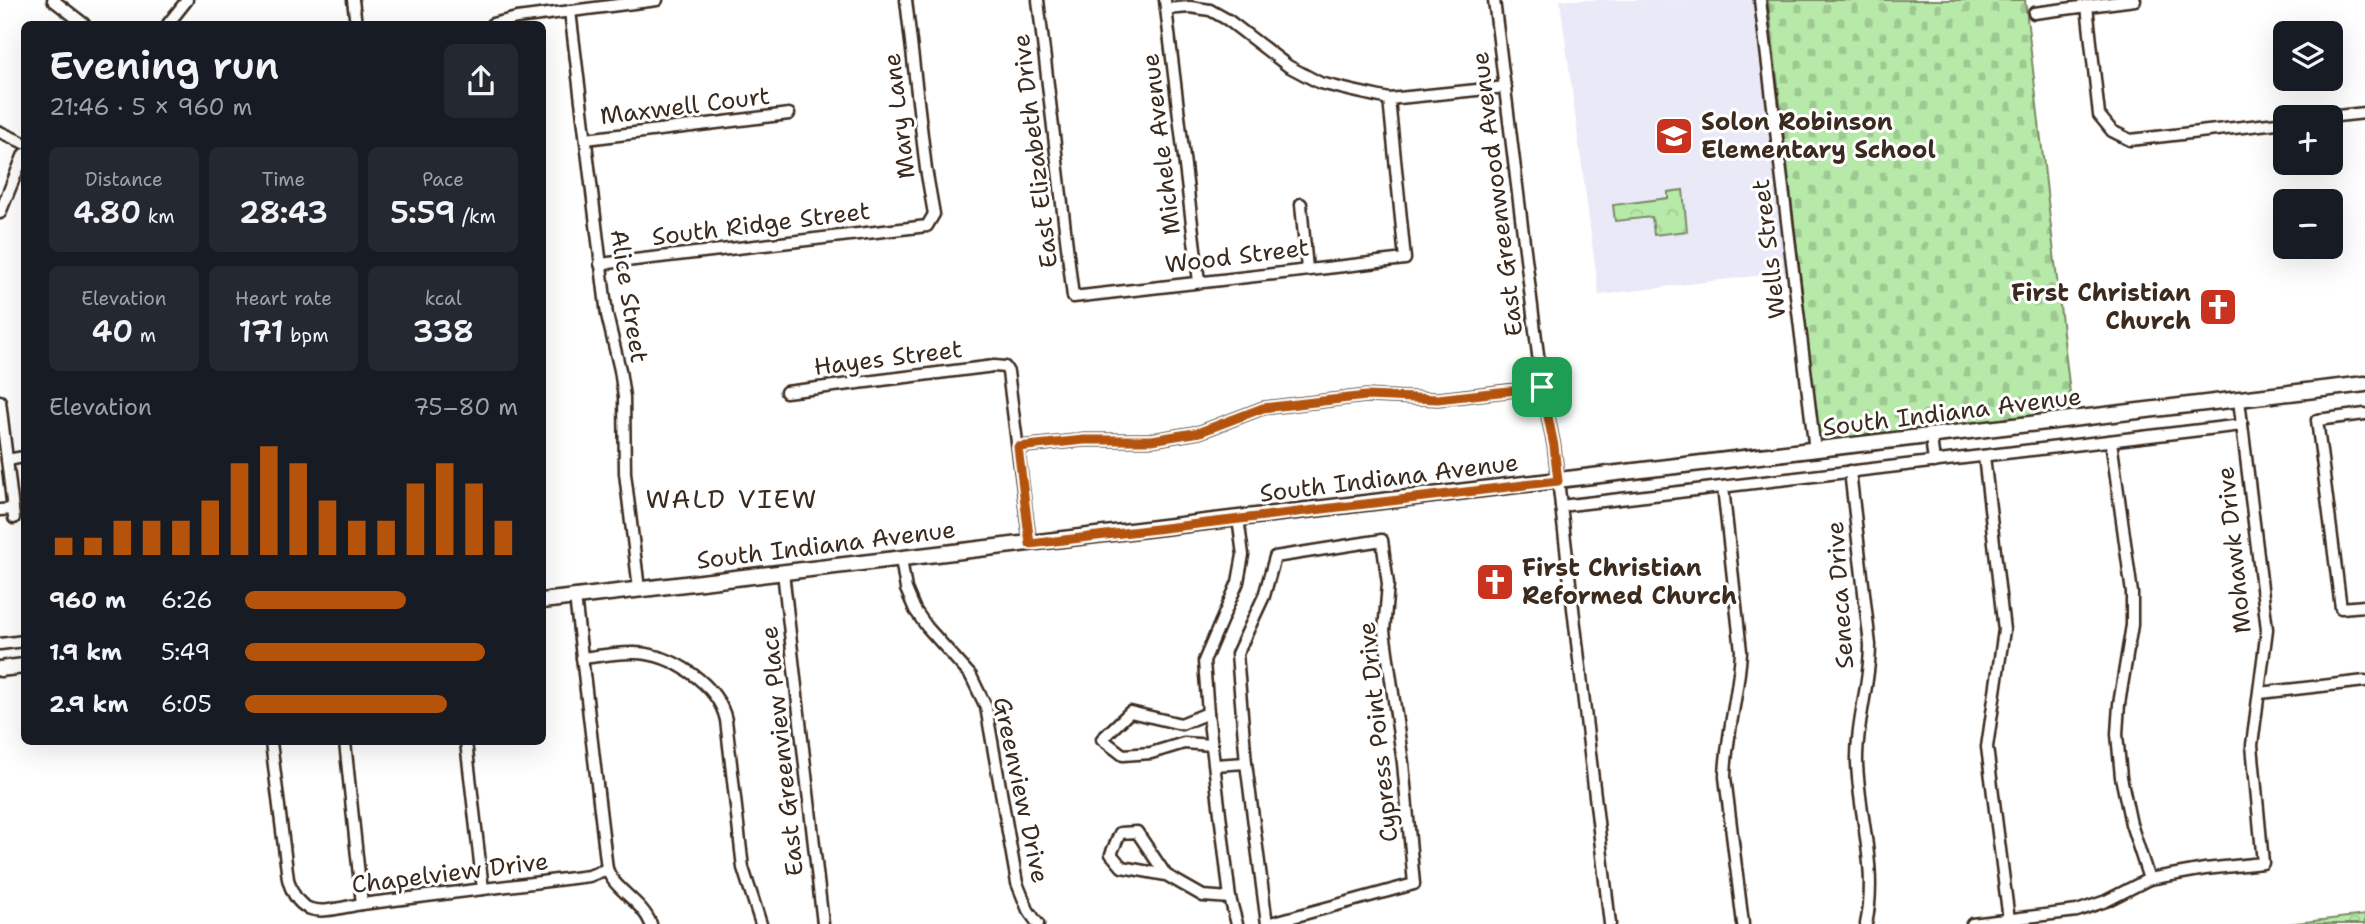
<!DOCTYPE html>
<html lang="en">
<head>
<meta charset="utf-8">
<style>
	:root { --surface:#171b24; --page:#242831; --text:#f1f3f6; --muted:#9ea1a6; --accent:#b45309 }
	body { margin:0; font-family:"Shantell Sans",sans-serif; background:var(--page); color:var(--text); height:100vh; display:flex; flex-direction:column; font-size:26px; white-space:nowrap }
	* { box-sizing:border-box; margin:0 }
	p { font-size:23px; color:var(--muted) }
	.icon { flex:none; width:38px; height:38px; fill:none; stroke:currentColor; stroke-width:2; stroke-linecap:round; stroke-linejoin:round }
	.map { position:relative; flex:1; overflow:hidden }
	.details { position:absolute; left:21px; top:21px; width:525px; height:724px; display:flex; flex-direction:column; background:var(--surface); border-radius:10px; box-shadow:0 7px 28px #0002 }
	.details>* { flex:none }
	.controls { position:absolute; left:2273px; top:21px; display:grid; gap:14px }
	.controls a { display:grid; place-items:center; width:70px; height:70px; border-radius:10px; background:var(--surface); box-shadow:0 7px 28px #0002; font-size:35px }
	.pin { position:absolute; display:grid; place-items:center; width:60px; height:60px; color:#fff; margin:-30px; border-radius:14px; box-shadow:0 4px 10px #0006 }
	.round { display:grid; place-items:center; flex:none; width:74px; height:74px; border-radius:10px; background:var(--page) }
	.overview { display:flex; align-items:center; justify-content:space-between; height:119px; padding:0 28px }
	h1 { font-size:38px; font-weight:600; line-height:52px }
	.metrics { display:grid; grid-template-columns:repeat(3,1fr); gap:10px; height:119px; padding:7px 28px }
	.metrics div { display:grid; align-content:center; border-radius:10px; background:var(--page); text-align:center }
	.metrics b { font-size:30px; font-weight:600 }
	.metrics small { font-size:19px; font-weight:400 }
	.metrics p { font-size:19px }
	.chart { height:196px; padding:14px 28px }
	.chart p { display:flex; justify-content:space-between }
	.chart svg { width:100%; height:126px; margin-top:7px; stroke:var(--accent); stroke-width:6 }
	ul { padding:0 28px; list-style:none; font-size:23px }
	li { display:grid; grid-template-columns:112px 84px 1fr; align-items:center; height:52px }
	li i { height:18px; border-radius:9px; background:var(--accent) }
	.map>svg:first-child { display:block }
	.built { fill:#e9e9f8 }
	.cemetery { fill:url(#cemetery-stones); stroke:#798a64; stroke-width:2 }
	.park { fill:url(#park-crowns); stroke:#798a64; stroke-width:2 }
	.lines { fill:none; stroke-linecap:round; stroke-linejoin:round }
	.street-casing { stroke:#3b2a1e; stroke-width:15 }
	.secondary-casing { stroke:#3b2a1e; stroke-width:19 }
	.street { stroke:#fff; stroke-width:10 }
	.secondary { stroke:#fff; stroke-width:14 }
	.route-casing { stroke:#fff; stroke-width:14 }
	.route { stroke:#b45309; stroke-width:9 }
	.labels { text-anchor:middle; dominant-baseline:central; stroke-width:6; stroke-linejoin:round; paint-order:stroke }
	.street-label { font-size:24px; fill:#3b2a1e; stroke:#fff }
	.poi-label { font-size:24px; font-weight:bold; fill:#3b2a1e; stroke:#fff; text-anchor:start }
	.neighbourhood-label { font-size:26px; letter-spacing:2px; fill:#3b2a1e; stroke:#fff }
</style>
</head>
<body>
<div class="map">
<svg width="2365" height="924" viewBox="0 0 2365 924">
	<defs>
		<pattern id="cemetery-stones" width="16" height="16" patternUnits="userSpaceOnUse" patternTransform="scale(1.75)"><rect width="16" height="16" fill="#b7e9a9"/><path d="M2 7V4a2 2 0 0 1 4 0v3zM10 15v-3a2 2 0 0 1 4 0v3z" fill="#9ec891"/></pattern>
		<pattern id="park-crowns" width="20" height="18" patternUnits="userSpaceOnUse" patternTransform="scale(1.75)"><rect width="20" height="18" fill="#b7e9a9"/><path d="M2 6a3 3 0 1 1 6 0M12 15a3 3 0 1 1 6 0" fill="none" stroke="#9ec891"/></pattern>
	</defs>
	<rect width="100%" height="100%" fill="#fff"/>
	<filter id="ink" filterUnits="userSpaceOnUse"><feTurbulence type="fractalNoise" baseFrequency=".0143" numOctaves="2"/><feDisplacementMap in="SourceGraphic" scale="14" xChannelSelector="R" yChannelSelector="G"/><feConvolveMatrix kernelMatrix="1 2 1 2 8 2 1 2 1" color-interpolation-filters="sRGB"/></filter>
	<g filter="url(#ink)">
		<path class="built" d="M1560,0H1755L1786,272L1599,295Z"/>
		<path class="cemetery" d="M1768,0H2025L2072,411L1826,442L1819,437Z"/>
		<g class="park">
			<path d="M1683,190L1687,231L1654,235L1652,217L1615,221L1613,205L1668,198V192Z"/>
			<path d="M2365,915V924H2287Z"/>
		</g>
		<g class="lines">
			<defs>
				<g id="street">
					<path d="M53,0L84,24"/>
					<path d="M353,0L356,24"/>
					<path d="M1038,0L1073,297L1405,259L1389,99"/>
					<path d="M1165,0L1199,282"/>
					<path d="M1494,0L1542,387L1554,446L1610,924"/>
					<path d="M1760,0L1815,451"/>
					<path d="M2087,6L2099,115L2112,131L2130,140L2286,122"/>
					<path d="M1166,9L1190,7L1210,10L1228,20L1288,66L1320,83L1353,91L1389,99L1506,87"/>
					<path d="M570,11L607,315L620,370L624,397L625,473L639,589"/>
					<path d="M2034,13L2135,0"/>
					<path d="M168,24L187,0"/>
					<path d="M492,24L517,18L657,0"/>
					<path d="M2328,117L2365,113"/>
					<path d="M0,132L24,143"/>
					<path d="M586,139L789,114"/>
					<path d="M1301,204L1307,269"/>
					<path d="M0,213L24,154"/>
					<path d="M600,264L927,226L934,214L926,169L906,0"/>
					<path d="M786,392L994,366L1005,367L1008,372L1030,544"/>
					<path d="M0,401L14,518"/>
					<path d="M2365,414L2317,420L2341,608L2365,606"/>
					<path d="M1931,437L1934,462"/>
					<path d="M2111,441L2132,593V625L2119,704L2117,734L2121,777L2131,824L2149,879"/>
					<path d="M1018,447L1084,440H1152L1200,432L1263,408L1366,396L1438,399L1542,387"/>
					<path d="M1984,456L2004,630L1987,747L2009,920"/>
					<path d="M7,460L24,457"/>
					<path d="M1850,471L1870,645C1870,685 1856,722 1857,763C1859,817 1878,869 1866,924"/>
					<path d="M1723,487L1741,651C1739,694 1726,735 1725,777L1743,924"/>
					<path d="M1561,506L2242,425"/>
					<path d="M0,510L13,509"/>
					<path d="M1382,540L1388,584L1384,631L1403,763L1414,884L1267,924L1246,763L1237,654L1264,596L1275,557Z"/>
					<path d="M901,559L906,589L915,610L927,627L971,676L986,707L1017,883L1028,910L1038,924"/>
					<path d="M783,572L823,924"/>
					<path d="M575,597L607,869C615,891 641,900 651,924"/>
					<path d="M0,644L24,641"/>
					<path d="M582,658C600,656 618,652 636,653C672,654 718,684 726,720L743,868L761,924"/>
					<path d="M2260,693L2365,681"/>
					<path d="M1208,713L1181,724L1130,712L1102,739L1123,755L1151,753L1184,743L1212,745"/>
					<path d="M271,742L288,879C300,924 329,909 362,904L589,876L607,869"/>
					<path d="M345,742L362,904"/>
					<path d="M466,742L483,889"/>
					<path d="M1215,765L1246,763"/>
					<path d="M1166,875L1122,867L1111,854L1120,833L1137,832L1166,875L1203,896L1230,898"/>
					<path d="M1237,924L1230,898L1208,713L1204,661L1238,582L1243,555L1238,518"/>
					<path d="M1972,924L2077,911L2106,901L2149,879L2205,869L2263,863L2252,745L2267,629L2239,400"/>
				</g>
				<g id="secondary">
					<path d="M542,601L2365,384"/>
					<path d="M0,669L24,666"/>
				</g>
			</defs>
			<use href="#street" class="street-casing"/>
			<use href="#secondary" class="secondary-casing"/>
			<use href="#street" class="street"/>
			<use href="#secondary" class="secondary"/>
		</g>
	</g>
	<g class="lines" filter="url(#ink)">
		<defs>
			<path id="route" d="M1542,387L1554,446L1558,481L1030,544L1018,447L1084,440H1152L1200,432L1263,408L1366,396L1438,399Z"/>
		</defs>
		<use href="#route" class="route-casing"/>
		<use href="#route" class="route"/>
	</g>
	<defs>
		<symbol id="school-square" viewBox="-11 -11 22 22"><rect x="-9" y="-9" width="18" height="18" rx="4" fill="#c8321e" stroke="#fff"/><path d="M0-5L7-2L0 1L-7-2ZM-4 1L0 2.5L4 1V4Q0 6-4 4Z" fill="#fff"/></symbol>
		<symbol id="church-square" viewBox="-11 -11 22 22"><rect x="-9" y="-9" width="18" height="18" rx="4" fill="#c8321e" stroke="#fff"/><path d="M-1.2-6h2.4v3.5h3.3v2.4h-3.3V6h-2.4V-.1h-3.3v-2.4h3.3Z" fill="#fff"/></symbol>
	</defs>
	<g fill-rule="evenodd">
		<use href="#school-square" x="1652" y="114" width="44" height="44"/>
		<use href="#church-square" x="2196" y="285" width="44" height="44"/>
		<use href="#church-square" x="1473" y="560" width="44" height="44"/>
	</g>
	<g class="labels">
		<g class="street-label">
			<text transform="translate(685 106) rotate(-7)">Maxwell Court</text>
			<text transform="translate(899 116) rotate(-97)">Mary Lane</text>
			<text transform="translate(1161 144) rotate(-97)">Michele Avenue</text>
			<text transform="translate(1035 151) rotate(-97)">East Elizabeth Drive</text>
			<text transform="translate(1497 194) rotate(-97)">East Greenwood Avenue</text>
			<text transform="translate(761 224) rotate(-7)">South Ridge Street</text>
			<text transform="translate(1769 249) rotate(-97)">Wells Street</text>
			<text transform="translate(1237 256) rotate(-7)">Wood Street</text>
			<text transform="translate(629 296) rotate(81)">Alice Street</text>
			<text transform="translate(888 358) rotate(-7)">Hayes Street</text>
			<text transform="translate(1952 412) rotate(-7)">South Indiana Avenue</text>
			<text transform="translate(1389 478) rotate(-7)">South Indiana Avenue</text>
			<text transform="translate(826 545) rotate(-7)">South Indiana Avenue</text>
			<text transform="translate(2234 550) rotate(-96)">Mohawk Drive</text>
			<text transform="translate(1840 595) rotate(-94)">Seneca Drive</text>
			<text transform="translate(1378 732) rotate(-96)">Cypress Point Drive</text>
			<text transform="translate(782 751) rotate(-96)">East Greenview Place</text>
			<text transform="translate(1021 790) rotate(78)">Greenview Drive</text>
			<text transform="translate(450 873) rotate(-7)">Chapelview Drive</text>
		</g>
		<g class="poi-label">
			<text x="1701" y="122">Solon Robinson<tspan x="1701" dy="28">Elementary School</tspan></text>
			<text x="2191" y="293" text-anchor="end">First Christian<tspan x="2191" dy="28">Church</tspan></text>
			<text x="1522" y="568">First Christian<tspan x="1522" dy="28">Reformed Church</tspan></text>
		</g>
		<g class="neighbourhood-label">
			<text x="732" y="498">WALD VIEW</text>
		</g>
	</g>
</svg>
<div class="controls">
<a><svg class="icon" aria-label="layers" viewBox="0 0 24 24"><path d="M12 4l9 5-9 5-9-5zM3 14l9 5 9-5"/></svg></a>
<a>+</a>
<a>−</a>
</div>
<div class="pin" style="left:1542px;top:387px;background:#1e9e55"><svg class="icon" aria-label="arrive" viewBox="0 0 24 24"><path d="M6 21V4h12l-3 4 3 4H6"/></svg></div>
<section class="details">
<div class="overview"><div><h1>Evening run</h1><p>21:46 · 5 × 960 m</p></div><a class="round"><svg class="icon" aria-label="share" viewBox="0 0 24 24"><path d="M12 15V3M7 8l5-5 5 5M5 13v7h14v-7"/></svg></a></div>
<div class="metrics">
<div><p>Distance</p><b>4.80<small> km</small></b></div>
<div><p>Time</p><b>28:43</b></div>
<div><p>Pace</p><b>5:59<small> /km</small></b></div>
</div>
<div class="metrics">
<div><p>Elevation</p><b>40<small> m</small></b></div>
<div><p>Heart rate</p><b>171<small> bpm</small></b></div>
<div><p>kcal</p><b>338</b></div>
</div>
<div class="chart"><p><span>Elevation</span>75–80 m</p>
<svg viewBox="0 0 160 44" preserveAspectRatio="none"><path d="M5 44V38M15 44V38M25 44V32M35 44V32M45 44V32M55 44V25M65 44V12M75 44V6M85 44V12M95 44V25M105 44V32M115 44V32M125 44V19M135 44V12M145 44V19M155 44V32"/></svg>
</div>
<ul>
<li><b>960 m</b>6:26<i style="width:59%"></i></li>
<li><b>1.9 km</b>5:49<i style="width:88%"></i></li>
<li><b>2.9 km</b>6:05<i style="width:74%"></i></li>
</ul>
</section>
</div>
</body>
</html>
